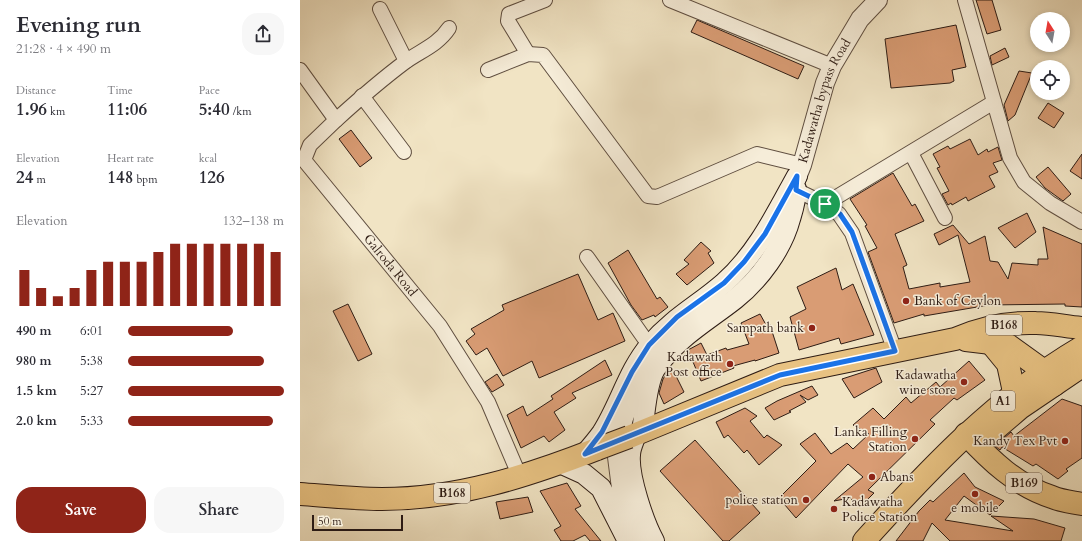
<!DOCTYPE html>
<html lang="en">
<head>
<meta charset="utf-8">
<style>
	:root { --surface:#fff; --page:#f7f7f7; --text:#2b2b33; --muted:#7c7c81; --accent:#8f2418 }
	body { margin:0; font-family:Cardo,serif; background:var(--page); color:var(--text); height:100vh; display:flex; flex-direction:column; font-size:15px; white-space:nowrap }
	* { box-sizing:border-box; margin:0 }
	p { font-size:13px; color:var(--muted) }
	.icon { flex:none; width:22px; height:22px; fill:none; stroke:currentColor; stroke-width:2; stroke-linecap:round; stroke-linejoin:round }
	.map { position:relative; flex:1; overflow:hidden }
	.side { display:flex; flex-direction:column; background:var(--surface); width:300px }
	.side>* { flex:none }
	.needle { width:26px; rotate:349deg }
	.buttons { position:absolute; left:730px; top:12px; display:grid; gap:8px }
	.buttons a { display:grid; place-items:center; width:40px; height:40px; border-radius:50%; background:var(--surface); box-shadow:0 2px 6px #0003; font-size:20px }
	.scale { position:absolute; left:12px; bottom:10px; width:91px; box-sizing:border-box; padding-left:4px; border:2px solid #2e1c14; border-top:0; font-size:11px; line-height:14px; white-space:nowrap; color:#2e1c14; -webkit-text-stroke:3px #f6edd9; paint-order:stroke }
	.pin { position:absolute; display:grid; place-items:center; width:34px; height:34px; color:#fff; margin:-17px; border:2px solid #fff; border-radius:50%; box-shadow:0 1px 4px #0007 }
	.round { display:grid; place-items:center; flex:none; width:42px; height:42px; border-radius:16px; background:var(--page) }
	.overview { display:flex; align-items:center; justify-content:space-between; height:68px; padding:0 16px }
	h1 { font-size:22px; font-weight:700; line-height:30px }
	.stats { display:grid; grid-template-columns:repeat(3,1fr); gap:6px; height:68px; padding:4px 16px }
	.stats div { display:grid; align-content:center }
	.stats b { font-size:17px; font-weight:700 }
	.stats small { font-size:11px; font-weight:400 }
	.stats p { font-size:11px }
	.chart { height:112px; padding:8px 16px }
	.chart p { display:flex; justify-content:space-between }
	.chart svg { width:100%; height:72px; margin-top:4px; stroke:var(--accent); stroke-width:6 }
	.button { display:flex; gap:8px; margin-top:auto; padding:8px 16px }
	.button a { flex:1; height:46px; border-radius:16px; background:var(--accent); color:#fff; font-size:16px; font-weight:700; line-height:46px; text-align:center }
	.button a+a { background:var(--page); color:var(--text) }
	ul { padding:0 16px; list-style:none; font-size:13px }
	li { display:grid; grid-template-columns:64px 48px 1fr; align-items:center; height:30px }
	li i { height:10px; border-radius:5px; background:var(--accent) }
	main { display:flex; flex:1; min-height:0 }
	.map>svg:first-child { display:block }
	.building { fill:#d99c74; stroke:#2e1c14 }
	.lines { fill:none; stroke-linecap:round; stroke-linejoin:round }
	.minor-casing { stroke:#5f4e40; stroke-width:16 }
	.tertiary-casing { stroke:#5f4e40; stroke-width:20 }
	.secondary-casing { stroke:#2e1c14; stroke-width:22 }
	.primary-casing { stroke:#2e1c14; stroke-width:24 }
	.trunk-casing { stroke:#2e1c14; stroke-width:24 }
	.minor { stroke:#f6edd9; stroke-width:14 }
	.tertiary { stroke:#f6edd9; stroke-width:18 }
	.secondary { stroke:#f6edd9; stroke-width:20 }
	.primary { stroke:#e8c282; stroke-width:22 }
	.trunk { stroke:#e8c282; stroke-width:22 }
	.primary-bridge-casing { stroke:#2e1c14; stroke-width:24; stroke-linecap:butt }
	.primary-bridge { stroke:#e8c282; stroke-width:22 }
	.route-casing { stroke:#fff; stroke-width:8 }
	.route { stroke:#1a73e8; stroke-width:5 }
	.poi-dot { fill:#8f2418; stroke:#f6edd9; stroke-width:1.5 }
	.labels { text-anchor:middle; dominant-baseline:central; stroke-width:3; stroke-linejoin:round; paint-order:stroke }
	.shield { fill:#f6edd9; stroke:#6a5b4f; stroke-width:1 }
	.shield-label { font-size:12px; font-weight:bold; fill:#2e1c14 }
	.street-label { font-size:13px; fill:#2e1c14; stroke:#f6edd9 }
	.poi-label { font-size:13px; fill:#2e1c14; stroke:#f6edd9; text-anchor:end }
</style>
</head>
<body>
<main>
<section class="side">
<div class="overview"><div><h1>Evening run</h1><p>21:28 · 4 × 490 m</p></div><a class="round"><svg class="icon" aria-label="share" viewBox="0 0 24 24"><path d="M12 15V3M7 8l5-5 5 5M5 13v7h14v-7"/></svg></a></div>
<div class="stats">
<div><p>Distance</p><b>1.96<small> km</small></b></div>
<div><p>Time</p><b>11:06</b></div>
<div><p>Pace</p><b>5:40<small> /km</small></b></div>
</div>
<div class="stats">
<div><p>Elevation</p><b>24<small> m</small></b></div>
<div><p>Heart rate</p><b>148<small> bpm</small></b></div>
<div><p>kcal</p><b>126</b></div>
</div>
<div class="chart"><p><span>Elevation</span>132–138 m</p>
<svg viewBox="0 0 160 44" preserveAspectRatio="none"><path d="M5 44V22M15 44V33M25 44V38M35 44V33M45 44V22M55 44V17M65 44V17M75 44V17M85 44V11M95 44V6M105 44V6M115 44V6M125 44V6M135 44V6M145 44V6M155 44V11"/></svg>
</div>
<ul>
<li><b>490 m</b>6:01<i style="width:67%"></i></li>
<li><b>980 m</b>5:38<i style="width:87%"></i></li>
<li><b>1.5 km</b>5:27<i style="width:100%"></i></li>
<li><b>2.0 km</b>5:33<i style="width:93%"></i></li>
</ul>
<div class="button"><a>Save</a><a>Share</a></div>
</section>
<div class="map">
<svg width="782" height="541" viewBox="0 0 782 541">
	<rect width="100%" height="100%" fill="#f1e4c4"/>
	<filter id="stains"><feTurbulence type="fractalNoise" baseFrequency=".005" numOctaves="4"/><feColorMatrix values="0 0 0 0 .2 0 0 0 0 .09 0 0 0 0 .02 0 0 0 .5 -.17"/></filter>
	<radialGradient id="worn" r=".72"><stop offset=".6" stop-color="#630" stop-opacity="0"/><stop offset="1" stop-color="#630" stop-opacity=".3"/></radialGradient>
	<g class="building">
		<path d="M676,0H692L701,30L687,34Z"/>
		<path d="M397,20L504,66L498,79L391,32Z"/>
		<path d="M656,25L666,67L652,70L654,81L650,83L591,88L585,39Z"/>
		<path d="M705,48L709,57L692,65L690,56Z"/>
		<path d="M719,71L732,73L715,115L708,121L704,105Z"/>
		<path d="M748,103L764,113L754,128L738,118Z"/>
		<path d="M51,130L72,158L60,167L39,139Z"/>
		<path d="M670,139L678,155L687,149L688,152L698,147L702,160L693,163L698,172L689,176L695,187L668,201L666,197L652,205L651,203L648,205L642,194L649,191L637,168L640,167L633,154L648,146L650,149Z"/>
		<path d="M782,154V179L770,171Z"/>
		<path d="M748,167L771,194L763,201L745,188L736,177Z"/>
		<path d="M593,173L612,206L615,204L624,221L595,234L607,265L603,267L609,289L640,283V287L670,282L658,235L639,245L634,234L653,225L669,244L685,236L690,261L698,262L708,279L712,263L738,265V259H748L743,227L782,244V307L765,306V304L689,305L624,316V314L594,323L568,252L577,248L565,226L567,225L550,199Z"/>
		<path d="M727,213L736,232L715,248L698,228Z"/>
		<path d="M401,242L411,251L408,253L414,263L387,285L376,274L389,264L384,260Z"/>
		<path d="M328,250L357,299L360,297L368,307L355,317L354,315L342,320L331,305L308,263Z"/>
		<path d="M536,268L542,290L553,284L574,335L541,344L539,338L499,350L490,317L506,309L497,287Z"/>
		<path d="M278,274L298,320L313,313L325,341L239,378L232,361L203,376L187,348L176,355L166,341L175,334L171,329L204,310L202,305Z"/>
		<path d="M48,304L72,354L58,361L33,311Z"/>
		<path d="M460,314L465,323L469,322L479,353L455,361V360L433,366L434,368L401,381L388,350L401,343L407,355L426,348L427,350L449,344L441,323Z"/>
		<path d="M305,360L312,375L272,393L276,398L254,412L265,430L249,442L244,436L221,448L207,415L223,406L227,416L253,399L251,396Z"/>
		<path d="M669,361L685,380L657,400L654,398L630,420L635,424L568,490L574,493L560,507L550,498L534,501L563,477L548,464L496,518L479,498L516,461L500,444L515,433L531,454L547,443L553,449L569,434L553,425L573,408L584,419L606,397L611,403L636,382L640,387Z"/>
		<path d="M371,366L384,392L364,404L359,393L363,379Z"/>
		<path d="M576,368L582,382L554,398L542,379Z"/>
		<path d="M197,374L204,385L192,392L185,382Z"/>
		<path d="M512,386L518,395L508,400L500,395L506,402L489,411L491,412L474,420L465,408L477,401Z"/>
		<path d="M762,399L782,406V458L766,469L768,471L758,479L736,464L733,466L702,447L700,450L695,446L711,432L714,436Z"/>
		<path d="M445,408L457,416L450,421L464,438L467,435L482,445L459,465L447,450L444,453L428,435L424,438L416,422Z"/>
		<path d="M395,440L460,513L429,541H423L360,471Z"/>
		<path d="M664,473L675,487L704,501L690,515L664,496L645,520L713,531L691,516L734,519L765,528L761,541H650L632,523L623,541H596L619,511L630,500L633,502Z"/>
		<path d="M267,483L281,506L275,509L301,541H290L285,535L273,541H261L254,530L261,526L240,491Z"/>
		<path d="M228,497L233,512L200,519L196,502Z"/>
	</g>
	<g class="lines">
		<defs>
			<g id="minor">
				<path d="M370,0L532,66"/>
				<path d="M665,0L710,158L724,182L750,203L782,222"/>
				<path d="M80,9L106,61"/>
				<path d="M228,54L208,21L209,14L245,0"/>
				<path id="s1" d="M0,70L36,120L10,145L4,160L140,326L188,402L220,477"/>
				<path d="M188,70L228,54L243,55L348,196L357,197L457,154L502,165"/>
				<path d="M62,96L104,152"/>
				<path d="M36,120C58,100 81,80 105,62C120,51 138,45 149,28"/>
				<path d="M611,153L645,218"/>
				<path d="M496,190L525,204L539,214L552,233L595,351"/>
				<path d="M525,204L694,102"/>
				<path d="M287,257L349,345"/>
			</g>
			<g id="tertiary">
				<path id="s2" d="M492,190L502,165L525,83L532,66L560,19L578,0"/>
				<path d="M339,541L328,517L322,496L316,449L324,418L339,378"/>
			</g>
			<g id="secondary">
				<path d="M342,431C345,414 346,383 355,369C376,338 407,321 435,299C459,280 482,249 490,219C493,209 496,200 496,189"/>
				<path d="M336,434C334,441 330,448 330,455C328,476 344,523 354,541"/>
				<path d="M285,454C291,447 297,440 302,433C320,405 328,371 350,345C373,318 399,305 424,283C457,254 476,214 497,176"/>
				<path d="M262,464L284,474L301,488L328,541"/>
			</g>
			<g id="primary">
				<path d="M666,340L708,345L744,371L754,385"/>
				<path d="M690,342L708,364L714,392"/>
				<path d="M666,434C690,460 717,486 752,497C761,501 772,502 782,504"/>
				<path d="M329,437L480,375L655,339C680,328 709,322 736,323C752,323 767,327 782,328"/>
				<path d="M0,494C27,496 55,499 82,499C157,499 228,476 297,449"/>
			</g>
			<g id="trunk">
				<path d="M679,443L720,408L782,366"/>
				<path d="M564,541C630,468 697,397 782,347"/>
			</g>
		</defs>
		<use href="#minor" class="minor-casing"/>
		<use href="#tertiary" class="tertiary-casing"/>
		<use href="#secondary" class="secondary-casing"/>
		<use href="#primary" class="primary-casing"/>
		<use href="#trunk" class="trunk-casing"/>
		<use href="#minor" class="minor"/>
		<use href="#tertiary" class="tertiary"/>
		<use href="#secondary" class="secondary"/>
		<use href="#primary" class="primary"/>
		<use href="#trunk" class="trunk"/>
		<defs>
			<path id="primary-bridge" d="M297,449L329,437"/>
		</defs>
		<use href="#primary-bridge" class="primary-bridge-casing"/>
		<use href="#primary-bridge" class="primary-bridge"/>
	</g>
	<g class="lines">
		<defs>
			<path id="route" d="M497,176L496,190L525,204L540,214L552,232L595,351L480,375L285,454L302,432L332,372L349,345L377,317L424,283L444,262L465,234Z"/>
		</defs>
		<use href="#route" class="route-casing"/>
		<use href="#route" class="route"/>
	</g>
	<g class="poi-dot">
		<circle cx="606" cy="301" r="4"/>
		<circle cx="512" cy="328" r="4"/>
		<circle cx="430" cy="364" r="4"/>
		<circle cx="664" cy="382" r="4"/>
		<circle cx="615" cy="439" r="4"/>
		<circle cx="765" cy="441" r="4"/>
		<circle cx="572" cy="477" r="4"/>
		<circle cx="675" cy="494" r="4"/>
		<circle cx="506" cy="500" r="4"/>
		<circle cx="534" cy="509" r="4"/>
	</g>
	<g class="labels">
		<g class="shield">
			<rect x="686" y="315" width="36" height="20" rx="3"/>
			<rect x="691" y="391" width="24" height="20" rx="3"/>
			<rect x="706" y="473" width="36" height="20" rx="3"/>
			<rect x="134" y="483" width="36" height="20" rx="3"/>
		</g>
		<g class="shield-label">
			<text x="704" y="325">B168</text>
			<text x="703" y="401">A1</text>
			<text x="724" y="483">B169</text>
			<text x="152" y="493">B168</text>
		</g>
		<g class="street-label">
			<text stroke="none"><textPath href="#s2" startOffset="95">Kadawatha bypass Road</textPath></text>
			<text stroke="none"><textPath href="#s1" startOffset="250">Galroda Road</textPath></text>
		</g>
		<g class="poi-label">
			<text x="614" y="301" text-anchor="start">Bank of Ceylon</text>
			<text x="504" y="328">Sampath bank</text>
			<text x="422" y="357">Kadawath<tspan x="422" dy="15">Post office</tspan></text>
			<text x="656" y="375">Kadawatha<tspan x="656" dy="15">wine store</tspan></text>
			<text x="607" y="432">Lanka Filling<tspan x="607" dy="15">Station</tspan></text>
			<text x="757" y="441">Kandy Tex Pvt</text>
			<text x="580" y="477" text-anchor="start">Abans</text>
			<text x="498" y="500">police station</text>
			<text x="542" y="502" text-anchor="start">Kadawatha<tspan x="542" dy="15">Police Station</tspan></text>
			<text x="675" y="508" text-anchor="middle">e mobile</text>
		</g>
	</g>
	<rect width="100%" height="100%" filter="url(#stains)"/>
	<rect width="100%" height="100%" fill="url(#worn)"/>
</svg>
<div class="buttons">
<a><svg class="needle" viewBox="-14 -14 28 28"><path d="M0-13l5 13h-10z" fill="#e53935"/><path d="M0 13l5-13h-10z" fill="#7c7c81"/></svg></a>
<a><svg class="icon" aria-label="locate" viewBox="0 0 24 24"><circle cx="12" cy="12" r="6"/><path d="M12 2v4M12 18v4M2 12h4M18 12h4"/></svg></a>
</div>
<div class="scale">50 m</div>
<div class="pin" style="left:525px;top:204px;background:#1e9e55"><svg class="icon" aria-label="arrive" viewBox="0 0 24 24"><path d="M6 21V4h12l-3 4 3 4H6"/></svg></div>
</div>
</main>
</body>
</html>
